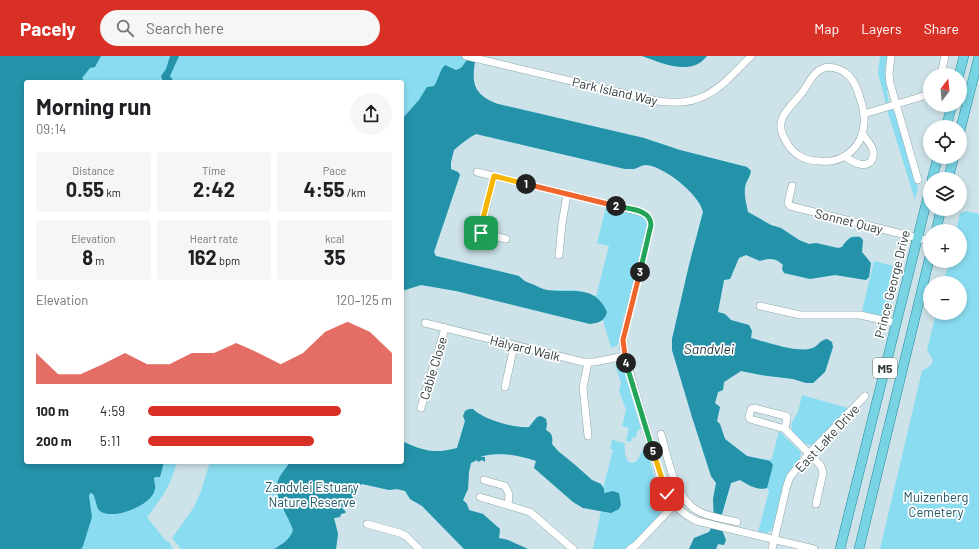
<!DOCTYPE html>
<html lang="en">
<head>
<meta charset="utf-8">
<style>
	:root { --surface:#fff; --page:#f6f6f6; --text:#202124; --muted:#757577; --accent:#d93025 }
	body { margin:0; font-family:Barlow,sans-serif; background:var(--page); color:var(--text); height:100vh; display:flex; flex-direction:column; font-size:15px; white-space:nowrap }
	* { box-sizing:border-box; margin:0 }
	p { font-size:13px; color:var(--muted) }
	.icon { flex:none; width:22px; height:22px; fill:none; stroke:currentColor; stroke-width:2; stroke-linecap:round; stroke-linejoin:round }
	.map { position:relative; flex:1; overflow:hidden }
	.panel { position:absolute; left:24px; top:24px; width:380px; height:384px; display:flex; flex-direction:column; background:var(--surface); border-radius:4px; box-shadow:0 2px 6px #0003 }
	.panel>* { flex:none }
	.needle { width:26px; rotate:16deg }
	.fabs { position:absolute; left:923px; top:12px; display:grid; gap:8px }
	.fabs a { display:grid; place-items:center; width:44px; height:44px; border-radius:50%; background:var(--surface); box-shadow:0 2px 6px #0003; font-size:20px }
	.pin { position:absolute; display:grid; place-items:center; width:34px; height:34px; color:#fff; margin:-17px; border-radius:8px; box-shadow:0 2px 6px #0006 }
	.km { position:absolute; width:20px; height:20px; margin:-10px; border-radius:50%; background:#222; color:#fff; font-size:11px; line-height:20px; text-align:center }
	.round { display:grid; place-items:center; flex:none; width:42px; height:42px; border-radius:21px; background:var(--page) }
	.summary { display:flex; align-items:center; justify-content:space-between; height:68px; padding:0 12px }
	h1 { font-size:22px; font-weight:700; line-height:30px }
	.metrics { display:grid; grid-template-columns:repeat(3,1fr); gap:6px; height:68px; padding:4px 12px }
	.metrics div { display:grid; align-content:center; border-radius:4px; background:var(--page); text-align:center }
	.metrics b { font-size:20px; font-weight:700 }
	.metrics small { font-size:11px; font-weight:400 }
	.metrics p { font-size:11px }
	.chart { height:112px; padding:8px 12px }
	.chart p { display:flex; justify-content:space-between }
	.chart svg { width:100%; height:72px; margin-top:4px; fill:var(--accent); opacity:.7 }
	ul { padding:0 12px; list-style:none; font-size:13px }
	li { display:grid; grid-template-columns:64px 48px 1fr; align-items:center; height:30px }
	li i { height:10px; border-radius:5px; background:var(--accent) }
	header { display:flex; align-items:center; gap:24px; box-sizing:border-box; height:56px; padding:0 20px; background:var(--accent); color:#fff }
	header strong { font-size:19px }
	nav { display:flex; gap:22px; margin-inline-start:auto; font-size:14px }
	.search { width:280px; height:36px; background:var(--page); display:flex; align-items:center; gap:10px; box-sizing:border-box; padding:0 14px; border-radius:22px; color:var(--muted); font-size:15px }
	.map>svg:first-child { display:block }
	.green { fill:#8addf1 }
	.water { fill:#2492a8 }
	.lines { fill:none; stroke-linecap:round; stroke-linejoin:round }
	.minor-casing { stroke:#8fa5aa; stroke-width:8 }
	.major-casing { stroke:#258a9d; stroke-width:10 }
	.minor { stroke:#fff; stroke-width:7 }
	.major { stroke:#78d3e3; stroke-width:9 }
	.split-1-casing { stroke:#fff; stroke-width:8 }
	.split-2-casing { stroke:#fff; stroke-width:8 }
	.split-3-casing { stroke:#fff; stroke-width:8 }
	.split-4-casing { stroke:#fff; stroke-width:8 }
	.split-5-casing { stroke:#fff; stroke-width:8 }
	.split-6-casing { stroke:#fff; stroke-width:8 }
	.split-1 { stroke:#f5b400; stroke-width:5 }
	.split-2 { stroke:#f0652b; stroke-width:5 }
	.split-3 { stroke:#22a559; stroke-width:5 }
	.split-4 { stroke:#f0652b; stroke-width:5 }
	.split-5 { stroke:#22a559; stroke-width:5 }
	.split-6 { stroke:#f5b400; stroke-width:5 }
	.labels { text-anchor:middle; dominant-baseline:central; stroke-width:3.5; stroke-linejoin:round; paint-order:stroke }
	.shield { fill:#fff; stroke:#6f7576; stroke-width:1 }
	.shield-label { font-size:12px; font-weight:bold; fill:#313a3c }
	.street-label { font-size:13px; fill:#313a3c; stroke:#fff }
	.park-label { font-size:13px; fill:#225a67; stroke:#fff }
	.water-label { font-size:14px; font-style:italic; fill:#1d353a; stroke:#fff }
</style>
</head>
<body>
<header>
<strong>Pacely</strong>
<div class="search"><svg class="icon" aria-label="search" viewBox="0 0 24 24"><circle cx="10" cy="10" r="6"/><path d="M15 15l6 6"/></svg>Search here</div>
<nav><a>Map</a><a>Layers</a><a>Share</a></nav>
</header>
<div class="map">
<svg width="979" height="493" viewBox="0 0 979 493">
	<rect width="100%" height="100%" fill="#cde3e9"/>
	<g class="green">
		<path d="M0,0H476C471,26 472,38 498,48L644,82L680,94L747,111L751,115C750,120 748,123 746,127C743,138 746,146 748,156L771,169L781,172L799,184L809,188L816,187L838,192L842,191L849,182L853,180L860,181L863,184L862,196L871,207L869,221L866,224L835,219L810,223L784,217L782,213L783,209C776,202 769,202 760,205L746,199L739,202L730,223L724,224L718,256L725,258L731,264L749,269L752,275L751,282C767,286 793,296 809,293C818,292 819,284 827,283L832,286L833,291L825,316L813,327H806L793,323L761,319L741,315L724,326L723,334L718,336L715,347L720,351L717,365L720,368L725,383L747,400L770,404L772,402L779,375L801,396C801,407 790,413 786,423C779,439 778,458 772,474L767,477L758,476L769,435L767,432C758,435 748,429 740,424L731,427L720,465L722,468V474L726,484L724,489L718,488L716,493H689L694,482L709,476L712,471L714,465L713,443L716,427L711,420L692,361L672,294V283L689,209L703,156C700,138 664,110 646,109C641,109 638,112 634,113C631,113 628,113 625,113L476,78C468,82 461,88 454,94L451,106V113L458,116L460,119L434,196L436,200L519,220L524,225L546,234H576L596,240L609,190L597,187L606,151L643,160L647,163L648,167L626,258H624C622,267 621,282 617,290L611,292L603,264L590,268L456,235L421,229L402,235V26H26V406H177C171,429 162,442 147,461L166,485L169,486L173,493H0Z"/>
		<path d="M880,0H887L885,14L888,33L887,36L889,46L886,48L878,17Z"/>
		<path d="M891,53L896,57L918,131L915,144L887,54Z"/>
		<path d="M966,155L979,158V493H880L922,315L931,309L933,304L927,294L936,257H960V227H943L949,205H960V175H956L960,157Z"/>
		<path d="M874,205L901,212L888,262L862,255Z"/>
		<path d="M615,309L623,310L641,373L638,374L635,382L632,381L631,386L626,385L629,372L622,370L626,354L619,335L621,327Z"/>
		<path d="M802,339L848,352L815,388L811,389L805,388L792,376L791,368L798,356Z"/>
		<path d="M469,353H473C482,364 516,373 529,371L537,361L541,360L546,363L547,368L546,374C552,377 553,381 552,388L558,395L574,408L592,424L601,428L603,432L613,394L610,393L612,384L625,387C624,393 625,411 635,406C639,404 640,398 642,395H647L655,422L662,440L658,451L661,457C652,468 638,488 624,493C618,493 600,493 593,493L601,455L583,452L573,446L534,412L536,405C515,398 498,396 476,402L477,404L471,407L469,416L468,433L463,444L467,448L469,454L483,458L500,473L499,482L508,484L528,493H464L422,450L410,443L405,435L397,433L389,434L362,428L357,431L350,449L341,451L346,456L345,457L341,458L340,461L334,462L338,478L336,493H181L172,482L194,451L201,435L210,406H402V385C422,395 436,398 457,392L465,365L463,360L465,355Z"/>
	</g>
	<g class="water">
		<path d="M0,0H101L95,11L90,12L82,22L85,26H26V406H164L160,421H155L154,423C154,426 156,430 155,433C153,449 113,465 100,455C96,452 96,443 93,438L90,437L89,440L92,461L83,490L81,493H0Z"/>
		<path d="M170,0H179L170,20L174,26H163L161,20L166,13Z"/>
		<path d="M476,0C471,26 472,38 498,48L644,82L680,94L747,111L751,115C750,120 748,123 746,127C743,138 746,146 748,156L771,169L781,172L799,184L809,188L816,187L838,192L842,191C847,183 851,180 860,181L863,184L862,196L871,207L869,221L866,224L835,219L810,223L784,217L782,213L783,209C776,202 769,202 760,205L746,199L739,202L730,223L724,224L718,256L725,258L731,264L749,269L752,275L751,282C767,286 793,296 809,293C818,292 819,284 827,283L832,286L833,291L825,316L813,327H806L793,323L761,319L741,315L724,326L723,334L718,336L715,347L720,351L717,365L720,368L725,383L747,400L770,405L773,409L767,432C758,435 748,429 740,424L731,427L720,465L722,468V474L726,484L724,489L718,488L716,493H689L694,482L709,476L712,471L714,465L713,443L716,427L711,420L692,361L672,294V283L689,209L703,156C700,139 664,110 646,109C641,109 638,112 634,113C631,113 628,113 625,113L476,78C468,82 461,88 454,94L451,106V113L458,116L460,119L434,196L436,200L519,220C524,225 526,226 532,228C537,230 542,233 547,234C571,238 594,227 607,256C605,265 598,267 590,268L456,235L421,229L402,235V63L419,44L427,31L434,30C439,23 439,15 445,9L456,14L461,12L467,4Z"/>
		<path d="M642,0H707C691,21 662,7 642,0Z"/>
		<path d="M469,353H473C482,363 516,373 529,371L537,361L541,360L546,363L547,368L546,374C552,377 553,381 552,388L558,395L574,408L592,424L601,428L604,433V437L613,435L619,437L621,449L619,453L611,457L583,452L573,446L534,412L536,405C518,399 498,395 480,401H485V406L482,404L478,406L476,402L477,404L471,407L469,416L468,433L463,444L467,448L469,454L483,458L500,473L499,482L508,484L528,493H464L422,450L410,443L405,435L397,433L389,434L362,428L357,431L350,449L341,451L346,456L345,457L341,458L340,461L334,462L338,478L336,493H274C282,488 290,484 293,474C288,458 271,439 279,422C282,416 287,411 290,406H402V385C422,395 436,398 457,392L465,365L463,360L465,355Z"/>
	</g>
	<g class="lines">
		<defs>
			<g id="minor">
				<path d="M466,0L651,44C702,54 719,33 751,0"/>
				<path d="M891,0L889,18L890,27L918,124"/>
				<path d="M828,11C847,12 855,24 860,42C863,50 865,59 864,69C862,91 843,108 820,105C813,105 806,104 800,100C794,97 789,91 786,85C772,64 789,53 801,38C810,27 812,14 828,11Z"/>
				<path d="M941,19L945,0"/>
				<path d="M864,58L930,38"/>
				<path d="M845,101C852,105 865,114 872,104C873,101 874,98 873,94C871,88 866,83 862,77"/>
				<path d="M477,116L637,155C645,157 651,160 651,169L624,279L623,290L625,300L663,430C671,447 680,457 697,465L814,493"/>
				<path d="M494,120L480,176L481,177L506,183"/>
				<path d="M792,130L788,147L790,150L930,185"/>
				<path d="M559,199L562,168L567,138"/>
				<path d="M760,250L800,259H860L896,267"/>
				<path d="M425,267L583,306H594L625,300"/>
				<path d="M588,307L583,331L588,380"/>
				<path d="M505,331L514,290"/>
				<path d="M421,352C428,325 438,299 445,272"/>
				<path d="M785,373L787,361L786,360L754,352L751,353L749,361L750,363L785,373L821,410L823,417L816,448"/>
				<path d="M661,378C668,402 674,442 698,455C708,461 726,463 737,466"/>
				<path d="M484,424L505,430L509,438L508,449"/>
				<path d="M480,441L530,456L573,493"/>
				<path d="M367,468L400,477L406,480L419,493"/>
				<path d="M630,493L636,489L674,449"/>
				<path d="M772,493L787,429L790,421L797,412L809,398L865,340"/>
			</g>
			<g id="major">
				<path d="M959,19L964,0"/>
				<path d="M946,71L952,49"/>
				<path d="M960,75L979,0"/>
				<path d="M932,123L938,101"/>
				<path d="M948,123L954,101"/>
				<path d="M936,175L941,153"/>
				<path d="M840,493L930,132"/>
				<path d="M859,493L930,200"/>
			</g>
		</defs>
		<use href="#minor" class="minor-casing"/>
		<use href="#major" class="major-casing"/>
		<use href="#minor" class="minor"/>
		<use href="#major" class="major"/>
	</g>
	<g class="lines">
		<defs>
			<path id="split-1" d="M481,177L480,174L494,120L526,128"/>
			<path id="split-2" d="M526,128L616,150"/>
			<path id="split-3" d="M616,150C628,153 651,153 651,169L640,216"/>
			<path id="split-4" d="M626,307L623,284L640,216"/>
			<path id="split-5" d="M626,307L653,395"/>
			<path id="split-6" d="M653,395L667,438"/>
		</defs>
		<use href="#split-1" class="split-1-casing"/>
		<use href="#split-2" class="split-2-casing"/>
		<use href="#split-3" class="split-3-casing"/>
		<use href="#split-4" class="split-4-casing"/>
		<use href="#split-5" class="split-5-casing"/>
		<use href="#split-6" class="split-6-casing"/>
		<use href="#split-1" class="split-1"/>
		<use href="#split-2" class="split-2"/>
		<use href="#split-3" class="split-3"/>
		<use href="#split-4" class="split-4"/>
		<use href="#split-5" class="split-5"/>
		<use href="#split-6" class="split-6"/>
	</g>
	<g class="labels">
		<rect class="shield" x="873" y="302" width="24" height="20" rx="3"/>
		<g class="shield-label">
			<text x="885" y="312">M5</text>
		</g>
		<g class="street-label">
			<text transform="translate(615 35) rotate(13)">Park Island Way</text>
			<text transform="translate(849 165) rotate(14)">Sonnet Quay</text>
			<text transform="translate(892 228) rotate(-76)">Prince George Drive</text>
			<text transform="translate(525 292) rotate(14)">Halyard Walk</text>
			<text transform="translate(433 312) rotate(-73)">Cable Close</text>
			<text transform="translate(827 382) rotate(-47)">East Lake Drive</text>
		</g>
		<g class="park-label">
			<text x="312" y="431">Zandvlei Estuary<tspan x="312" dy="15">Nature Reserve</tspan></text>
			<text x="936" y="441">Muizenberg<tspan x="936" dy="15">Cemetery</tspan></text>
		</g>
		<g class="water-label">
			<text x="709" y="292">Sandvlei</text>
		</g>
	</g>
</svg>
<div class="fabs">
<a><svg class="needle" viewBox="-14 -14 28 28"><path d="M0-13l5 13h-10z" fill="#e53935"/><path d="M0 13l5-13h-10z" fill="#757577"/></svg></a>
<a><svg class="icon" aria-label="locate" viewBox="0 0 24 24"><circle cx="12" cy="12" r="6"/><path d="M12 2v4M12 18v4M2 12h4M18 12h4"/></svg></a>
<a><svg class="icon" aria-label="layers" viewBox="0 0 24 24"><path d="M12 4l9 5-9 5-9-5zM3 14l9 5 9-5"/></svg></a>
<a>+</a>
<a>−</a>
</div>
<div class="pin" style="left:481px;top:177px;background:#1e9e55"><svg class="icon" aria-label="arrive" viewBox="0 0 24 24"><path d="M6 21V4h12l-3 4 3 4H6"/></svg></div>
<div class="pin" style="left:667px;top:438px;background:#d93025"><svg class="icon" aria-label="check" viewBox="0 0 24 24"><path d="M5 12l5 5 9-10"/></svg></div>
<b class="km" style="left:526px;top:128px">1</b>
<b class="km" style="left:616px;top:150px">2</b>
<b class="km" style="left:640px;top:216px">3</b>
<b class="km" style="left:626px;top:307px">4</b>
<b class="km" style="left:653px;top:395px">5</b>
<section class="panel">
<div class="summary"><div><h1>Morning run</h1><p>09:14</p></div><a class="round"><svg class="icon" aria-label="share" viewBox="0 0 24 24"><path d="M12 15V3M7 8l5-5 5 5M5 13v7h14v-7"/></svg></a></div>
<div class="metrics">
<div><p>Distance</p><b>0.55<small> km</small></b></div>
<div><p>Time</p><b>2:42</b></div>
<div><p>Pace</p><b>4:55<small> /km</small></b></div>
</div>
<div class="metrics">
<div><p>Elevation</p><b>8<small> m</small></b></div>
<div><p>Heart rate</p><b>162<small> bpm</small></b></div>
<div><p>kcal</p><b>35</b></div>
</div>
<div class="chart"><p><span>Elevation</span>120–125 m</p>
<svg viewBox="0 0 160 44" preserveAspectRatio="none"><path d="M0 44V25L10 38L20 38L30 32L40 25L50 32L60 32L70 25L80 25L90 19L100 25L110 32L120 25L130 12L140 6L150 12L160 25V44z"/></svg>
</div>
<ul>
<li><b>100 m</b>4:59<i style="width:79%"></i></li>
<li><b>200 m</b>5:11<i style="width:68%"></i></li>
</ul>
</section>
</div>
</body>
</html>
